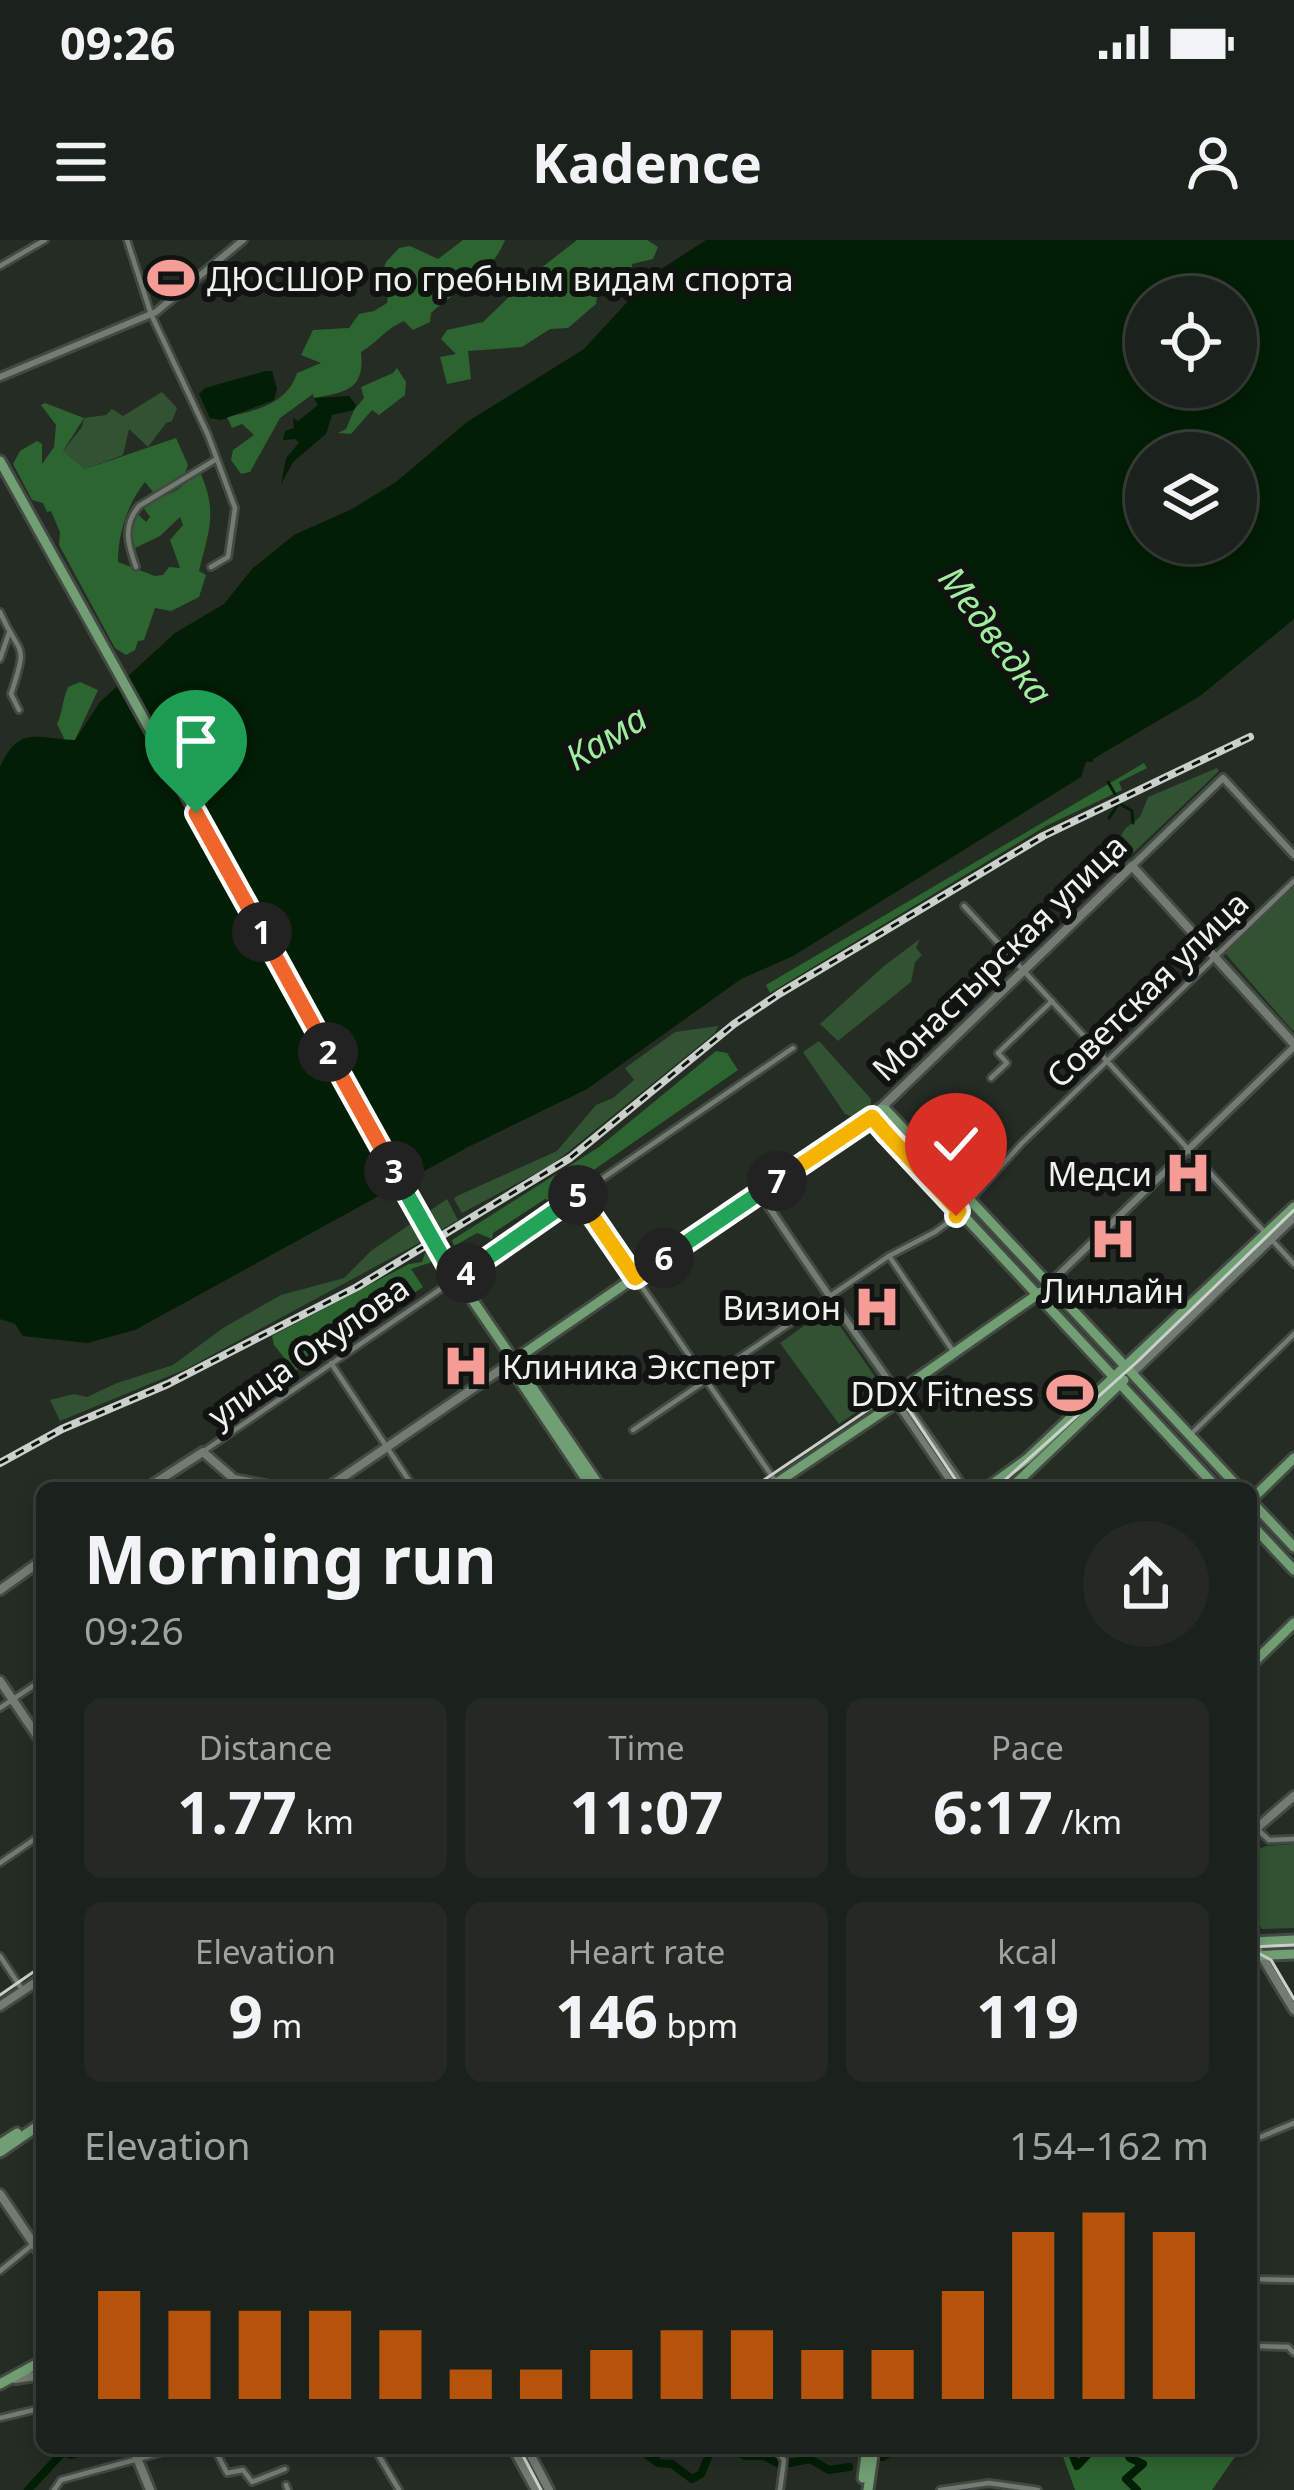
<!DOCTYPE html>
<html lang="en">
<head>
<meta charset="utf-8">
<style>
	:root { --surface:#1b211b; --page:#242924; --text:#f1f3f6; --muted:#a0a3a3; --line:#393e3a; --accent:#b45309 }
	body { margin:0; font-family:"Noto Sans",sans-serif; background:var(--page); color:var(--text); height:100vh; display:flex; flex-direction:column; font-size:45px; white-space:nowrap }
	* { box-sizing:border-box; margin:0 }
	p { font-size:39px; color:var(--muted) }
	.icon { flex:none; width:66px; height:66px; fill:none; stroke:currentColor; stroke-width:2; stroke-linecap:round; stroke-linejoin:round }
	.map { position:relative; flex:1; overflow:hidden }
	.sheet { position:absolute; left:36px; top:1242px; width:1221px; height:972px; display:flex; flex-direction:column; background:var(--surface); border-radius:18px; box-shadow:0 6px 18px #0003,0 0 0 3px var(--line) }
	.sheet>* { flex:none }
	.buttons { position:absolute; left:1125px; top:36px; display:grid; gap:24px }
	.buttons a { display:grid; place-items:center; width:132px; height:132px; border-radius:50%; background:var(--surface); box-shadow:0 6px 18px #0003,0 0 0 3px var(--line); font-size:60px }
	.pin { position:absolute; display:grid; place-items:center; width:102px; height:102px; color:#fff; margin:-123px -51px; border-radius:50% 50% 50% 0; rotate:-45deg; box-shadow:0 0 12px #0007 }
	.pin .icon { rotate:45deg }
	.km { position:absolute; width:60px; height:60px; margin:-30px; border-radius:50%; background:#222; color:#fff; font-size:33px; line-height:60px; text-align:center }
	.round { display:grid; place-items:center; flex:none; width:126px; height:126px; border-radius:63px; background:var(--page) }
	.headline { display:flex; align-items:center; justify-content:space-between; height:204px; padding:0 48px }
	h1 { font-size:66px; font-weight:700; line-height:90px }
	.stats { display:grid; grid-template-columns:repeat(3,1fr); gap:18px; height:204px; padding:12px 48px }
	.stats div { display:grid; align-content:center; border-radius:18px; background:var(--page); text-align:center }
	.stats b { font-size:60px; font-weight:700 }
	.stats small { font-size:33px; font-weight:400 }
	.stats p { font-size:33px }
	.chart { height:336px; padding:24px 48px }
	.chart p { display:flex; justify-content:space-between }
	.chart svg { width:100%; height:216px; margin-top:12px; stroke:var(--accent); stroke-width:6 }
	.status { display:flex; justify-content:space-between; align-items:center; height:84px; padding:0 60px; background:var(--surface); direction:ltr }
	.status svg { height:33px; fill:currentColor }
	header { display:flex; justify-content:space-between; align-items:center; height:156px; padding:0 48px; background:var(--surface); font-size:54px; font-weight:700 }
	.map>svg:first-child { display:block }
	.green { fill:#315332 }
	.forest { fill:#2d6530 }
	.water { fill:#021e04; fill-rule:evenodd }
	.pier { fill:#242c24 }
	.lines { fill:none; stroke-linecap:round; stroke-linejoin:round }
	.stream { stroke:#021e04; stroke-width:3 }
	.river { stroke:#021e04; stroke-width:8 }
	.minor-casing { stroke:#434a43; stroke-width:10 }
	.tertiary-casing { stroke:#434a43; stroke-width:12 }
	.secondary-casing { stroke:#434a43; stroke-width:14 }
	.primary-casing { stroke:#434a43; stroke-width:15 }
	.minor { stroke:#727c72; stroke-width:4.5 }
	.tertiary { stroke:#727c72; stroke-width:6 }
	.secondary { stroke:#727c72; stroke-width:8 }
	.primary { stroke:#719e72; stroke-width:9 }
	.tram { stroke:#cad1ca; stroke-width:3 }
	.rail-casing { stroke:#cad1ca; stroke-width:8 }
	.rail { stroke:#101310; stroke-width:3; stroke-dasharray:9; stroke-linecap:butt }
	.primary-bridge-casing { stroke:#434a43; stroke-width:15; stroke-linecap:butt }
	.primary-bridge { stroke:#719e72; stroke-width:9 }
	.split-1-casing { stroke:#fff; stroke-width:24 }
	.split-2-casing { stroke:#fff; stroke-width:24 }
	.split-3-casing { stroke:#fff; stroke-width:24 }
	.split-4-casing { stroke:#fff; stroke-width:24 }
	.split-5-casing { stroke:#fff; stroke-width:24 }
	.split-6-casing { stroke:#fff; stroke-width:24 }
	.split-7-casing { stroke:#fff; stroke-width:24 }
	.split-8-casing { stroke:#fff; stroke-width:24 }
	.split-9-casing { stroke:#fff; stroke-width:24 }
	.split-1 { stroke:#f0652b; stroke-width:15 }
	.split-2 { stroke:#f0652b; stroke-width:15 }
	.split-3 { stroke:#f0652b; stroke-width:15 }
	.split-4 { stroke:#22a559; stroke-width:15 }
	.split-5 { stroke:#22a559; stroke-width:15 }
	.split-6 { stroke:#f5b400; stroke-width:15 }
	.split-7 { stroke:#22a559; stroke-width:15 }
	.split-8 { stroke:#f5b400; stroke-width:15 }
	.split-9 { stroke:#f5b400; stroke-width:15 }
	.labels { text-anchor:middle; dominant-baseline:central; stroke-width:12; stroke-linejoin:round; paint-order:stroke }
	.poi-label { font-size:33px; fill:#edf3ed; stroke:#101310; text-anchor:end }
	.street-label { font-size:33px; fill:#edf3ed; stroke:#101310 }
	.water-label { font-size:36px; font-style:italic; fill:#9feea0; stroke:#101310 }
</style>
</head>
<body>
<div class="status"><b>09:26</b><svg viewBox="0 0 49 12"><path d="M0 12V9h3v3zM5 12V6h3v6zM10 12V3h3v9zM15 12V0h3v12zM26 1h20v11H26zM47 4h2v5h-2z"/></svg></div>
<header><svg class="icon" aria-label="menu" viewBox="0 0 24 24"><path d="M4 6h16M4 12h16M4 18h16"/></svg>Kadence<svg class="icon" aria-label="person" viewBox="0 0 24 24"><circle cx="12" cy="8" r="4"/><path d="M4 21q1-7 8-7t8 7"/></svg></header>
<div class="map">
<svg width="1294" height="2250" viewBox="0 0 1294 2250">
	<rect width="100%" height="100%" fill="#242c24"/>
	<g class="green">
		<path d="M162,152L177,168L172,181L166,183L148,207L129,189L123,215L85,229L63,211L82,187L84,178L106,175L112,169L123,176Z"/>
		<path d="M1217,528L1219,531L1110,635L1098,628L1126,588L1140,577L1148,557Z"/>
		<path d="M1294,646V790L1293,791L1225,713Z"/>
		<path d="M920,699L916,708L922,715L915,722L911,742L838,801L820,784L884,726Z"/>
		<path d="M718,786L715,793L553,924L462,973L454,959L457,956L557,911L596,865L613,858L634,840L625,828L675,792Z"/>
		<path d="M819,801L871,859V864L855,878L845,874L803,812Z"/>
		<path d="M447,959L458,980L421,1002L186,1129L60,1181L50,1160L74,1154L87,1157L117,1143L173,1125L223,1088L281,1055L344,1038L371,1011Z"/>
		<path d="M825,1071L831,1073L882,1147L881,1155L839,1184L780,1103Z"/>
		<path d="M1294,1604V1688L1262,1689L1251,1672V1613L1266,1606Z"/>
	</g>
	<g class="forest">
		<path d="M463,0H505C490,37 458,48 431,73L430,82L413,90L404,81C385,89 378,102 361,112C365,149 347,152 314,158L313,154L280,178L250,232L241,234L231,220L233,210L254,195L242,184L232,188L227,177C256,171 288,163 297,133L321,123L301,115L313,90L349,88L359,74L374,71L387,63L388,56L376,50L386,22L399,8L410,6L438,19Z"/>
		<path d="M577,0H647L658,7L653,19L632,24V34L618,48L598,49L596,64L568,88L550,89L522,107L468,111L471,139L447,144L440,117L456,114L441,99L447,90L483,82L532,35Z"/>
		<path d="M397,128L406,142L405,155L379,175L372,170L351,194L338,193L346,189L354,170L364,158L361,147L393,133Z"/>
		<path d="M45,163L84,178L63,211L85,229L176,198L188,225L185,233L154,253L145,242C127,264 118,295 118,322L155,336L163,335L169,327L180,328L170,300L183,285L180,277L160,296L135,308L131,290L136,272L146,282L150,277L143,267L177,250L200,232C218,273 209,289 199,331L206,335L199,357L171,371L155,368L144,400L138,401L135,410L126,415L115,408L59,305L60,292L51,271L47,272L43,263L32,260L13,224L20,211L37,201L42,204V224L54,207L56,185L41,165Z"/>
		<path d="M80,442L98,450L75,500H65L57,484C63,471 62,461 68,447Z"/>
		<path d="M1144,523L1147,528L1119,542L1122,550L1046,586L770,753L766,745Z"/>
		<path d="M716,811L727,813L738,830L582,938L579,952L558,963L545,959L493,993L492,999L477,993L454,1006L452,1000L599,907Z"/>
		<path d="M426,1011L435,1021L411,1029L423,1047L295,1131L274,1105L272,1096L409,1024L422,1022Z"/>
		<path d="M1060,2208H1241L1212,2250H1075Z"/>
	</g>
	<g class="water">
		<path d="M706,0H1294V379L1200,456L1093,519V522H1086L1081,537L793,716L741,739L587,849L468,907L135,1090L87,1103L23,1096L15,1084L0,1079V527C19,484 38,499 75,500L100,462L175,393L224,364L253,328L294,295L352,269L396,242L467,182L584,109L652,35ZM1146,57H1236V147H1146ZM1146,213H1236V303H1146Z"/>
		<path d="M266,131H272L277,149L274,160L221,180L210,178L199,154L205,148Z"/>
		<path d="M349,156L356,165L354,170L332,175L326,194L293,222L281,244L286,218L299,203L296,199L283,200L285,191L294,188L293,178L298,181L318,165L314,158Z"/>
	</g>
	<path class="pier" d="M125,432L411,946L398,952L114,441Z"/>
	<g class="lines">
		<g class="stream">
			<path d="M1108,542L1115,554"/>
			<path d="M1109,578L1119,563L1132,571L1133,583"/>
			<path d="M656,2222L663,2208"/>
		</g>
		<g class="river">
			<path d="M638,2208L658,2223L672,2224L692,2239L701,2234L712,2208"/>
			<path d="M731,2208L745,2216H764L781,2225"/>
			<path d="M1070,2208L1077,2226L1094,2208"/>
			<path d="M1123,2208L1130,2218L1143,2224L1126,2239L1137,2250"/>
			<path d="M882,2217L899,2208"/>
			<path d="M790,2223L810,2219L829,2230L849,2227"/>
			<path d="M28,2250L63,2212L71,2215L90,2209"/>
		</g>
		<defs>
			<g id="minor">
				<path d="M127,0L151,74L208,195L235,268L228,317L211,327"/>
				<path d="M0,26L45,0"/>
				<path d="M136,327C128,305 122,286 139,266L215,220"/>
				<path d="M0,372C20,418 29,400 11,454L19,470"/>
				<path d="M0,419L9,393"/>
				<path d="M964,666L1294,1024"/>
				<path d="M991,838L1007,823L998,813L1052,761"/>
				<path d="M579,955L776,1242"/>
				<path d="M889,1016L953,1111"/>
				<path d="M331,1123L414,1248"/>
				<path d="M633,1190L889,1016L935,992L954,978L1021,904L1294,641"/>
				<path d="M1190,1195L1294,1094"/>
				<path d="M204,1211L793,808"/>
				<path d="M0,1468L42,1440"/>
				<path d="M1257,1589L1269,1600L1294,1599"/>
				<path d="M0,1623L42,1594"/>
				<path d="M0,1716L23,1751"/>
				<path d="M1251,1901L1294,1883"/>
				<path d="M0,2031L42,1997"/>
				<path d="M1251,2039L1294,2040"/>
				<path d="M1251,2106L1288,2107L1294,2113"/>
				<path d="M0,2178L42,2168"/>
				<path d="M214,2208L227,2233L243,2230L252,2242L285,2229"/>
				<path d="M775,2208L784,2220L780,2250"/>
				<path d="M376,2211L399,2250"/>
				<path d="M286,2245L288,2250"/>
				<path d="M54,2250L61,2240L178,2208"/>
				<path d="M940,2250L989,2243L1038,2250"/>
			</g>
			<g id="tertiary">
				<path d="M0,137L156,72L243,0"/>
				<path d="M1132,626L1223,538L1294,615"/>
				<path d="M760,953C825,1054 896,1149 964,1248"/>
				<path d="M1049,1044L1294,807"/>
				<path d="M900,1160L901,1169L955,1248"/>
			</g>
			<g id="secondary">
				<path d="M880,869L1132,626L1294,804"/>
				<path d="M1132,1133L1294,977"/>
				<path d="M147,1248L203,1212L234,1239L280,1248"/>
				<path d="M327,1248L513,1121"/>
				<path d="M0,1350L42,1320"/>
				<path d="M0,1441L42,1503"/>
				<path d="M1251,1593L1294,1556"/>
				<path d="M1253,1702L1294,1770"/>
				<path d="M0,1766L42,1738"/>
				<path d="M0,1954L42,2016"/>
				<path d="M15,2139L42,2135"/>
				<path d="M133,2208L150,2250"/>
				<path d="M513,2208L536,2250"/>
				<path d="M527,2208L549,2250"/>
			</g>
			<g id="primary">
				<path d="M0,221L115,427"/>
				<path d="M872,877L1217,1248"/>
				<path d="M439,1011L601,1248"/>
				<path d="M513,1121L880,869L886,870L1239,1248"/>
				<path d="M513,1121L515,1133L592,1248"/>
				<path d="M769,1248L891,1166L904,1148L1041,1052"/>
				<path d="M987,1248L1027,1219L1294,967"/>
				<path d="M1011,1248L1124,1140"/>
				<path d="M1251,1260L1294,1218"/>
				<path d="M1251,1261L1294,1307"/>
				<path d="M1251,1284L1294,1330"/>
				<path d="M1251,1425L1294,1383"/>
				<path d="M1251,1698L1253,1702L1294,1700"/>
				<path d="M1251,1716L1294,1714"/>
				<path d="M0,1904L17,1893"/>
				<path d="M0,1912L42,1883"/>
				<path d="M0,2144L42,2121"/>
				<path d="M863,2238L867,2208"/>
				<path d="M868,2250L874,2208"/>
			</g>
		</defs>
		<use href="#minor" class="minor-casing"/>
		<use href="#tertiary" class="tertiary-casing"/>
		<use href="#secondary" class="secondary-casing"/>
		<use href="#primary" class="primary-casing"/>
		<use href="#minor" class="minor"/>
		<use href="#tertiary" class="tertiary"/>
		<use href="#secondary" class="secondary"/>
		<use href="#primary" class="primary"/>
		<g class="tram">
			<path d="M752,1248L881,1161L892,1159L909,1170L961,1248"/>
			<path d="M996,1248L1137,1122L1294,970"/>
			<path d="M1251,1707L1294,1705"/>
			<path d="M1251,1709L1271,1720L1294,1759"/>
			<path d="M0,1755L42,1726"/>
			<path d="M519,2208L541,2250"/>
		</g>
		<defs>
			<path id="rail" d="M0,1223L62,1189L168,1144L357,1047L570,918L734,784L779,754L1043,596L1250,497"/>
		</defs>
		<use href="#rail" class="rail-casing"/>
		<use href="#rail" class="rail"/>
		<defs>
			<path id="primary-bridge" d="M115,427L439,1011"/>
		</defs>
		<use href="#primary-bridge" class="primary-bridge-casing"/>
		<use href="#primary-bridge" class="primary-bridge"/>
	</g>
	<g class="lines">
		<defs>
			<path id="split-1" d="M196,573L262,692"/>
			<path id="split-2" d="M262,692L328,812"/>
			<path id="split-3" d="M328,812L394,931"/>
			<path id="split-4" d="M394,931L455,1039L466,1033"/>
			<path id="split-5" d="M466,1033L578,955"/>
			<path id="split-6" d="M578,955L635,1038L664,1018"/>
			<path id="split-7" d="M664,1018L777,941"/>
			<path id="split-8" d="M777,941L872,877L886,893"/>
			<path id="split-9" d="M886,893L959,971L956,976"/>
		</defs>
		<use href="#split-1" class="split-1-casing"/>
		<use href="#split-2" class="split-2-casing"/>
		<use href="#split-3" class="split-3-casing"/>
		<use href="#split-4" class="split-4-casing"/>
		<use href="#split-5" class="split-5-casing"/>
		<use href="#split-6" class="split-6-casing"/>
		<use href="#split-7" class="split-7-casing"/>
		<use href="#split-8" class="split-8-casing"/>
		<use href="#split-9" class="split-9-casing"/>
		<use href="#split-1" class="split-1"/>
		<use href="#split-2" class="split-2"/>
		<use href="#split-3" class="split-3"/>
		<use href="#split-4" class="split-4"/>
		<use href="#split-5" class="split-5"/>
		<use href="#split-6" class="split-6"/>
		<use href="#split-7" class="split-7"/>
		<use href="#split-8" class="split-8"/>
		<use href="#split-9" class="split-9"/>
	</g>
	<defs>
		<symbol id="stadium-bare" viewBox="-9 -9 18 18"><path d="M0-5a6.5 5 0 1 0 0 10a6.5 5 0 1 0 0-10ZM-3.5-1.8h7v3.6h-7Z" fill="#f59c96" stroke="#101310" stroke-width="2.5" paint-order="stroke"/></symbol>
		<symbol id="hospital-bare" viewBox="-9 -9 18 18"><path d="M-5-5h3v3.5h4V-5h3V5h-3V1.5h-4V5h-3Z" fill="#f59c96" stroke="#101310" stroke-width="2.5" paint-order="stroke"/></symbol>
	</defs>
	<g fill-rule="evenodd">
		<use href="#stadium-bare" x="138" y="5" width="66" height="66"/>
		<use href="#hospital-bare" x="1155" y="900" width="66" height="66"/>
		<use href="#hospital-bare" x="1080" y="966" width="66" height="66"/>
		<use href="#hospital-bare" x="844" y="1034" width="66" height="66"/>
		<use href="#hospital-bare" x="433" y="1093" width="66" height="66"/>
		<use href="#stadium-bare" x="1037" y="1120" width="66" height="66"/>
	</g>
	<g class="labels">
		<g class="poi-label">
			<text x="207" y="38" text-anchor="start">ДЮСШОР по гребным видам спорта</text>
			<text x="1152" y="933">Медси</text>
			<text x="1113" y="1050" text-anchor="middle">Линлайн</text>
			<text x="841" y="1067">Визион</text>
			<text x="502" y="1126" text-anchor="start">Клиника Эксперт</text>
			<text x="1034" y="1153">DDX Fitness</text>
		</g>
		<g class="street-label">
			<text transform="translate(999 717) rotate(-44)">Монастырская улица</text>
			<text transform="translate(1147 749) rotate(-44)">Советская улица</text>
			<text transform="translate(308 1111) rotate(-35)">улица Окулова</text>
		</g>
		<g class="water-label">
			<text transform="translate(996 395) rotate(53)">Медведка</text>
			<text transform="translate(606 497) rotate(-32)">Кама</text>
		</g>
	</g>
</svg>
<div class="buttons">
<a><svg class="icon" aria-label="locate" viewBox="0 0 24 24"><circle cx="12" cy="12" r="6"/><path d="M12 2v4M12 18v4M2 12h4M18 12h4"/></svg></a>
<a><svg class="icon" aria-label="layers" viewBox="0 0 24 24"><path d="M12 4l9 5-9 5-9-5zM3 14l9 5 9-5"/></svg></a>
</div>
<div class="pin" style="left:196px;top:573px;background:#1e9e55"><svg class="icon" aria-label="arrive" viewBox="0 0 24 24"><path d="M6 21V4h12l-3 4 3 4H6"/></svg></div>
<div class="pin" style="left:956px;top:976px;background:#d93025"><svg class="icon" aria-label="check" viewBox="0 0 24 24"><path d="M5 12l5 5 9-10"/></svg></div>
<b class="km" style="left:262px;top:692px">1</b>
<b class="km" style="left:328px;top:812px">2</b>
<b class="km" style="left:394px;top:931px">3</b>
<b class="km" style="left:466px;top:1033px">4</b>
<b class="km" style="left:578px;top:955px">5</b>
<b class="km" style="left:664px;top:1018px">6</b>
<b class="km" style="left:777px;top:941px">7</b>
<section class="sheet">
<div class="headline"><div><h1>Morning run</h1><p>09:26</p></div><a class="round"><svg class="icon" aria-label="share" viewBox="0 0 24 24"><path d="M12 15V3M7 8l5-5 5 5M5 13v7h14v-7"/></svg></a></div>
<div class="stats">
<div><p>Distance</p><b>1.77<small> km</small></b></div>
<div><p>Time</p><b>11:07</b></div>
<div><p>Pace</p><b>6:17<small> /km</small></b></div>
</div>
<div class="stats">
<div><p>Elevation</p><b>9<small> m</small></b></div>
<div><p>Heart rate</p><b>146<small> bpm</small></b></div>
<div><p>kcal</p><b>119</b></div>
</div>
<div class="chart"><p><span>Elevation</span>154–162 m</p>
<svg viewBox="0 0 160 44" preserveAspectRatio="none"><path d="M5 44V22M15 44V26M25 44V26M35 44V26M45 44V30M55 44V38M65 44V38M75 44V34M85 44V30M95 44V30M105 44V34M115 44V34M125 44V22M135 44V10M145 44V6M155 44V10"/></svg>
</div>
</section>
</div>
</body>
</html>
